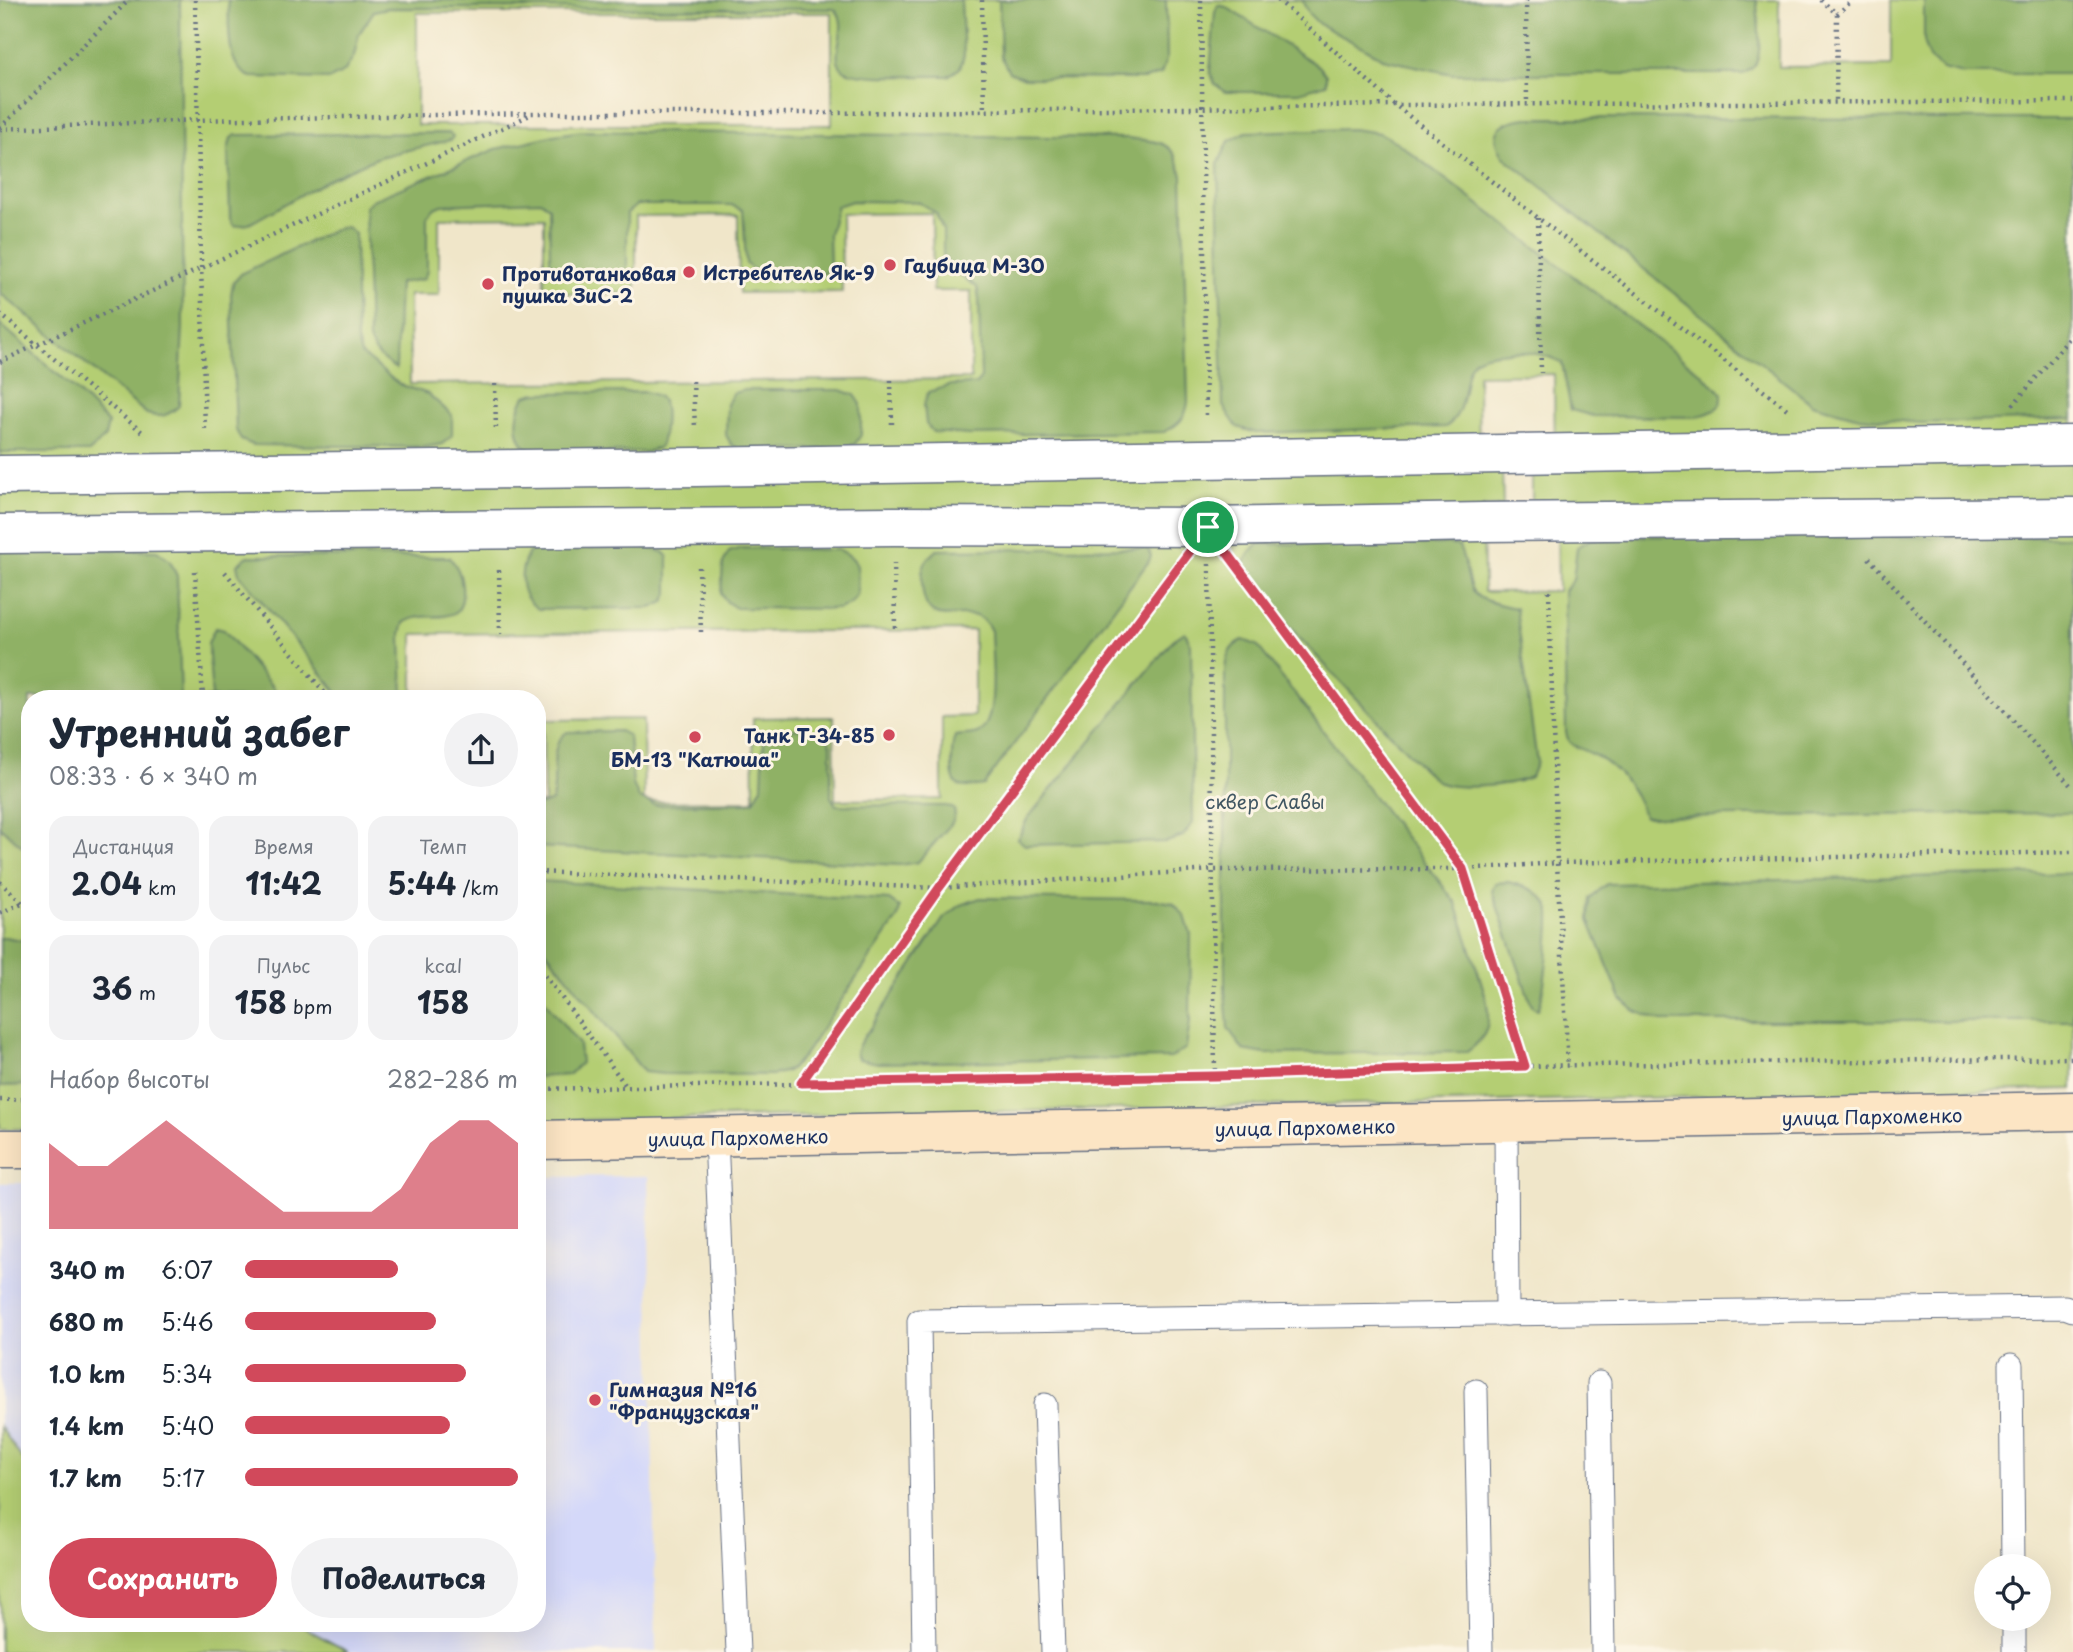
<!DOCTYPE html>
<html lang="ru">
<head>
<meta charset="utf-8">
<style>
	:root { --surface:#fff; --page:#f2f2f3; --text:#1f2937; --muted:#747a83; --accent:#d1495b }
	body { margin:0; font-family:"Playpen Sans",sans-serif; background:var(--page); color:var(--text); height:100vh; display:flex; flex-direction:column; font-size:26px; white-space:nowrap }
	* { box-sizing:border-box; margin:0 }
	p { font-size:23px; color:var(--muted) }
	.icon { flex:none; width:38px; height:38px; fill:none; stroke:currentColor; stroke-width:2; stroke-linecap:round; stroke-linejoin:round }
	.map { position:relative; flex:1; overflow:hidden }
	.drawer { position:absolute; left:21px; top:690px; width:525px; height:942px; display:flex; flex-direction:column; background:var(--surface); border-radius:28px; box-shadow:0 7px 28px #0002 }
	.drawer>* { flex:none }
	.fabs { position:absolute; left:1974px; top:1554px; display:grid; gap:14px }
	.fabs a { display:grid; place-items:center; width:77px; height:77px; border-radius:50%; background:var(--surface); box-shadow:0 7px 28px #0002; font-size:35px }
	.pin { position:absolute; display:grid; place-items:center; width:60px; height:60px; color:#fff; margin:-30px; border:4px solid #fff; border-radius:50%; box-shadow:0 2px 7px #0007 }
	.round { display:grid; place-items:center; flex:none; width:74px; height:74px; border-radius:37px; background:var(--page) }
	.summary { display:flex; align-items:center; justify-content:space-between; height:119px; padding:0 28px }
	h1 { font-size:38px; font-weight:700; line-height:52px }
	.figures { display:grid; grid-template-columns:repeat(3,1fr); gap:10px; height:119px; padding:7px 28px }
	.figures div { display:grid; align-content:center; border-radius:18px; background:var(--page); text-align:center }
	.figures b { font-size:30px; font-weight:700 }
	.figures small { font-size:19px; font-weight:400 }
	.figures p { font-size:19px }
	.chart { height:196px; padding:14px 28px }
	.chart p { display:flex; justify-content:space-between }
	.chart svg { width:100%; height:126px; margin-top:7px; fill:var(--accent); opacity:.7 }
	.cta { display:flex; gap:14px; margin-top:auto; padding:14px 28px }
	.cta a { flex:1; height:80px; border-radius:42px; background:var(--accent); color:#fff; font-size:28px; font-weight:700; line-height:80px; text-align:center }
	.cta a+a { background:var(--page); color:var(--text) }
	ul { padding:0 28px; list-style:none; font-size:23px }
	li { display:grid; grid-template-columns:112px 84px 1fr; align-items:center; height:52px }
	li i { height:18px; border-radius:9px; background:var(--accent) }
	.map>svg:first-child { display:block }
	.built { fill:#d4d8f9 }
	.green { fill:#b4ce73; stroke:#687e68; stroke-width:2; fill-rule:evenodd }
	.forest { fill:#8fb165; stroke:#557062; stroke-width:2 }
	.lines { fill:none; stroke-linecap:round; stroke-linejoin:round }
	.lane-casing { stroke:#666f83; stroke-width:25 }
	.street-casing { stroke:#666f83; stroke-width:41 }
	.secondary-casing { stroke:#666f83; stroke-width:41 }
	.path { stroke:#666f83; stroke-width:4.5; stroke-dasharray:2 5; stroke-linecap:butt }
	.lane { stroke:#fff; stroke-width:23 }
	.street { stroke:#fff; stroke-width:38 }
	.secondary { stroke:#fce5c4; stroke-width:38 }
	.route-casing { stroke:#fff; stroke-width:14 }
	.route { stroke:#d1495b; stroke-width:9 }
	.poi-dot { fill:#d1495b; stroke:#fcf5e5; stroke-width:2.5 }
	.labels { text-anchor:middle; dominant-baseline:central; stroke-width:6; stroke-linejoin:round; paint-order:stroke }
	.poi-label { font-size:19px; font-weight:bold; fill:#1b2f5e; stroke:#fcf5e5; text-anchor:start }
	.park-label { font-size:19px; fill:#415763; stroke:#fcf5e5 }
	.street-label { font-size:19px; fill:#1b2f5e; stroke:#fcf5e5 }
</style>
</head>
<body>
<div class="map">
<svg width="2073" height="1652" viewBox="0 0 2073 1652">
	<rect width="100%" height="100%" fill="#fcf5e5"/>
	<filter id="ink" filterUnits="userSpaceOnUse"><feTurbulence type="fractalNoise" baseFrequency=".0143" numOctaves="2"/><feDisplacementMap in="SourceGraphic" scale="14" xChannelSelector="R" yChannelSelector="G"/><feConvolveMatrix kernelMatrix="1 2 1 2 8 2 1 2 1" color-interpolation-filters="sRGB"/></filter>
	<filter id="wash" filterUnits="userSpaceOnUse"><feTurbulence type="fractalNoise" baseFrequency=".00686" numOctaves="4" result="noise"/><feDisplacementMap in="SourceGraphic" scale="28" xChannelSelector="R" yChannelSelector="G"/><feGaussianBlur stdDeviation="1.57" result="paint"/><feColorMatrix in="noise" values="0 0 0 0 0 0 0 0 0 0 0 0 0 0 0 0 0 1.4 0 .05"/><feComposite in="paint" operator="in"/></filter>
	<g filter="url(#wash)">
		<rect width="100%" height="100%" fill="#f0e6c9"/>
		<g class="built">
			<path d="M648,1176L656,1652H349L294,1622H537V1177Z"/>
			<path d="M0,1183H30V1471L0,1426Z"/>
		</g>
		<g class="green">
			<path d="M0,0H1779V67L1891,66V0H2073V1089L537,1121V803H544L543,720L643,719L644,802L754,801L753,718L834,717L835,800L942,799V717L974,716V630L413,634V698H30V1129H0ZM832,13V125H417V13ZM932,213L933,291H971V379L410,384L409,295H439V218L544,217V294L636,293V216L738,215L739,293L842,292L841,214ZM1554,374L1555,464L1532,465V506H1557L1558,591L1484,592L1483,507L1503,506L1502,465H1479L1478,375Z"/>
			<path d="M0,1426L30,1471V1622H294L349,1652H0Z"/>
		</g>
		<g class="forest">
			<path d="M0,0H180L183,327L179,406C168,416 161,418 147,414L0,293Z"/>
			<path d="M228,0H961L964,55L960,68L948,76C928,75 859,80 844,70C826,58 853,24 834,9L388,8L374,11L359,34L354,56L344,72L330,79L251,77C224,68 230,23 228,0Z"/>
			<path d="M999,0H1166L1167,57L1161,74L1145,79L1025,78L1009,72L1001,57Z"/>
			<path d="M1302,0H1757C1757,15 1763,51 1756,63C1754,69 1748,71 1743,74H1452L1387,60L1319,24L1308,13Z"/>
			<path d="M1924,0H2073V74H1963L1942,69L1929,58L1924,45Z"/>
			<path d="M1218,5L1226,7L1320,67L1326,75V84L1299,92H1225L1215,84L1210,72L1215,12Z"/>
			<path d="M1527,118L2073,119V419L1921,423L1859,417L1812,404L1503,156C1487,130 1501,121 1527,118Z"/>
			<path d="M1352,129L1380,133L1398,143L1702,374L1722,393C1724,409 1709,414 1695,417L1593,416L1571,410L1562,363C1547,354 1526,351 1509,352C1499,353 1484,353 1476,359C1459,372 1471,409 1446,427L1256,433L1237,427L1223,406L1218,164L1229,141L1246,132Z"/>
			<path d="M582,131L1127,138C1159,142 1174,139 1182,175L1188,402C1186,418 1179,425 1164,432L969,435L933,432L926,424L924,405L928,392L951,385L976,384L981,378L979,299L977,287L951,270L943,256V230L936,213L918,202L852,201L837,206L829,234L830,264L826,272L817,277L789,279L760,275L746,264L743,210L731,205H637L627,213V269L621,277C598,279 574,282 554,272L550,260L549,207L540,201L441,205L432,209L427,217V271L424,279L399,283L396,369C384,361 374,354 369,340L365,207L372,200L496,149L554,135Z"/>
			<path d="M449,133L453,136L451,140L379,157L333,177L249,224L234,226L230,219L228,150L231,138L236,135Z"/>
			<path d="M347,227L355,234L357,341L361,354L399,384L428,394L452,415V436L442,444L426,447L253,445L241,440L236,430L231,295L233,283L242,273L338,228Z"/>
			<path d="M0,324L77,391L108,423L105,437L89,452H0Z"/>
			<path d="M745,390H841L855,395L861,404V435L855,444L843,449L740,450L731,444L726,435L727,404L733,393Z"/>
			<path d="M644,392C650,393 656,394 660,398C668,405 664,437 660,447L647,452L533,453C513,441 514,415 525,396L536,393Z"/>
			<path d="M1635,536L2073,537V813L1644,817C1638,795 1622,773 1603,760C1592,753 1579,750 1569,742L1566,733L1564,590L1573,580L1577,547L1591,539Z"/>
			<path d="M1258,544H1448L1459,546C1477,593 1457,596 1516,608L1537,762L1531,777C1513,785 1464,790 1444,784C1439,783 1434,779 1430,776L1256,592C1241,572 1239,562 1258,544Z"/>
			<path d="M0,546L157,551L170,561L177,576L181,698H30V853L0,827Z"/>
			<path d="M541,548H649L663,552L668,557V594L664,602L651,608L538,609C518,596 518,571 529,552Z"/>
			<path d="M741,548L838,550C864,559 857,573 857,596L850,604L839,609L736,608L727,602L721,594L723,563L729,552Z"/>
			<path d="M1144,548L1149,550L1151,556L1149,561L984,785C963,788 952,791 952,766C952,756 951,746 955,736C962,734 970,736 977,733C1000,725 991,652 991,631C974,591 925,646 922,583C921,568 925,559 937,550Z"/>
			<path d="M248,556L449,557C457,565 461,574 462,586C467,634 426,606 404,623L401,634L403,698H342L239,574L237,565Z"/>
			<path d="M215,628L224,630L282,698H212L208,643Z"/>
			<path d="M1185,632L1191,644L1193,823L1183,836L1167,842L1025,845L1018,839L1027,819L1173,640Z"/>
			<path d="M1243,640L1257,645L1456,903L1486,997C1491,1024 1489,1036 1467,1052L1265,1054L1243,1050L1228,1028L1225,992V671C1226,657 1229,646 1243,640Z"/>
			<path d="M620,731L629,736L633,784L639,798L654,805L746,803L754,801L762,786L764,737C781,726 811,727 828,736L831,745V797L836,805L947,806L954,809L955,815L952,823L918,862L900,865L537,847V805L551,802C560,781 545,747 567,732Z"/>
			<path d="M2073,873V1021H1661L1635,1011L1621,999L1589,920L1590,898L1607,884Z"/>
			<path d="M537,881L889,900L900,908L898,917L804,1055L790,1070L773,1075L663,1074L644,1072L537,940Z"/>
			<path d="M1508,882C1523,886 1542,890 1549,907C1553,917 1544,1000 1538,1009L1534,1008L1530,1001L1492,891L1495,883Z"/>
			<path d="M980,898L1157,900L1173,903L1185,916L1191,935L1190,1022L1186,1048L1171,1058L878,1063L858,1059L856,1052L860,1043L944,918L961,905Z"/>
			<path d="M5,937L26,941L30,944V1085L0,1086V939Z"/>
			<path d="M537,991L579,1044L581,1063L569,1075L537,1077Z"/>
		</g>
	</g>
	<g filter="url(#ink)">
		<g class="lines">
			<defs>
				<g id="lane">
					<path d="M1506,1123L1507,1314"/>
					<path d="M716,1137L738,1652"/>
					<path d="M2011,1365L2013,1566"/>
					<path d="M1599,1383L1603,1652"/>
					<path d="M1476,1391L1481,1652"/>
					<path d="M1045,1405L1053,1652"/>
					<path d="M2014,1619V1652"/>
					<path d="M924,1652L919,1321L2065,1307L2073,1310"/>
				</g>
				<g id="street">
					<path d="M0,475L696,467L2073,445"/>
					<path d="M0,534L894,526L1208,527L1483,522L2073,517"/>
				</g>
				<g id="secondary">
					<path d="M537,1140L2073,1111"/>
					<path d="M0,1149H30"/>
				</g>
			</defs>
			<use href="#lane" class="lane-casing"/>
			<use href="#street" class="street-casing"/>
			<use href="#secondary" class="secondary-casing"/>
			<g class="path">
				<path d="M195,0L205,433"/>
				<path d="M982,0L984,112"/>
				<path d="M1201,0L1206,419"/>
				<path d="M1278,0L1395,105L1538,218L1787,409"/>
				<path d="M1526,0L1527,104"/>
				<path d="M1821,0L1837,14L1836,101"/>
				<path d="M1837,14L1853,0"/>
				<path d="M0,128L129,0"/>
				<path d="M0,129L196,120L536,113H832L1395,105L2073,101"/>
				<path d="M1538,218L1541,373"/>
				<path d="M0,314L142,432"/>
				<path d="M0,362L532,114"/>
				<path d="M891,380L892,425"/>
				<path d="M693,381L695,428"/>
				<path d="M495,384L496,432"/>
				<path d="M2013,405L2073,334"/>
				<path d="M1869,558L2073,788"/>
				<path d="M894,563L895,630"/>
				<path d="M1209,564L1215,1076"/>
				<path d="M1236,565L1463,869L1525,1066"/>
				<path d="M699,567L701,632"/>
				<path d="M499,570L500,634"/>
				<path d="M195,571L203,698"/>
				<path d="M225,572L329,698"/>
				<path d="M1549,591L1557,863L1568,1067"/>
				<path d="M537,872L939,888L1213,870L1463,869L1557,863L2073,852"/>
				<path d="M0,882L30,910"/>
				<path d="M0,913L22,903L30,902"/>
				<path d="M537,964L626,1086"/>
				<path d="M801,1082L939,888L1179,567"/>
				<path d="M537,1089L1215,1076L1525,1066L2073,1058"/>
				<path d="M0,1100L30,1099"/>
			</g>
			<use href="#lane" class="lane"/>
			<use href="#street" class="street"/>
			<use href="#secondary" class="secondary"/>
		</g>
	</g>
	<g class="lines" filter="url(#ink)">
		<defs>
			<path id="route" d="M1208,527L1463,869L1525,1066L1215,1076L801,1083L939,888Z"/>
		</defs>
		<use href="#route" class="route-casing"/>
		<use href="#route" class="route"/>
	</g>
	<g class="poi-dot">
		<circle cx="890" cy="265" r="7"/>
		<circle cx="689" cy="272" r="7"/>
		<circle cx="488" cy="284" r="7"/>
		<circle cx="889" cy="735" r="7"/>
		<circle cx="695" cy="737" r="7"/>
		<circle cx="595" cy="1400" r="7"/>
	</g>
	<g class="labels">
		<g class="poi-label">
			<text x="904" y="265">Гаубица М-30</text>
			<text x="703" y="272">Истребитель Як-9</text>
			<text x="502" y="273">Противотанковая<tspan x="502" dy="22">пушка ЗиС-2</tspan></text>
			<text x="875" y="735" text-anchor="end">Танк Т-34-85</text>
			<text x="695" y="759" text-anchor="middle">БМ-13 "Катюша"</text>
			<text x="609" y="1389">Гимназия №16<tspan x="609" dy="22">"Французская"</tspan></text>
		</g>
		<g class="park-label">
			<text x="1265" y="801">сквер Славы</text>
		</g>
		<g class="street-label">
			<text transform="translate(1872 1116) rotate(-1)">улица Пархоменко</text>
			<text transform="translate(1305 1127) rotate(-1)">улица Пархоменко</text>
			<text transform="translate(738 1137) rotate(-1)">улица Пархоменко</text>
		</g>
	</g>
</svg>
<div class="fabs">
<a><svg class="icon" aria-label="locate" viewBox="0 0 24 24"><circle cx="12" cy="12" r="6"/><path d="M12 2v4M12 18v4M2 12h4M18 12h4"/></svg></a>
</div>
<div class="pin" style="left:1208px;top:527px;background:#1e9e55"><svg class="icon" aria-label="arrive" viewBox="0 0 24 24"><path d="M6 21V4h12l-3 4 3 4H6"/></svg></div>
<section class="drawer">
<div class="summary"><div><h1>Утренний забег</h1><p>08:33 · 6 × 340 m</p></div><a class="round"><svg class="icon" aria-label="share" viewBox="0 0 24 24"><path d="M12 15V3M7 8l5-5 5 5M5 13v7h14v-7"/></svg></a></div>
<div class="figures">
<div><p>Дистанция</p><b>2.04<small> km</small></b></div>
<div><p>Время</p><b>11:42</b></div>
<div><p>Темп</p><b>5:44<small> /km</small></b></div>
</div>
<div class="figures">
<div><b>36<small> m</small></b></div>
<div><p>Пульс</p><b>158<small> bpm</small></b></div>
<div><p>kcal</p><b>158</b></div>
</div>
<div class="chart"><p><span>Набор высоты</span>282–286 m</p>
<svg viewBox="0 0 160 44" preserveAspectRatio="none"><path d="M0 44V14L10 22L20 22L30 14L40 6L50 14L60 22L70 30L80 38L90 38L100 38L110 38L120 30L130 14L140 6L150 6L160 14V44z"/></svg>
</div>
<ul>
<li><b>340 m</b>6:07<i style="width:56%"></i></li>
<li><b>680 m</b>5:46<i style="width:70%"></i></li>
<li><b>1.0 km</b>5:34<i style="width:81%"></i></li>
<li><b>1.4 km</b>5:40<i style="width:75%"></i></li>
<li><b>1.7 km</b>5:17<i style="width:100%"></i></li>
</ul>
<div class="cta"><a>Сохранить</a><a>Поделиться</a></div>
</section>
</div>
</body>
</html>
